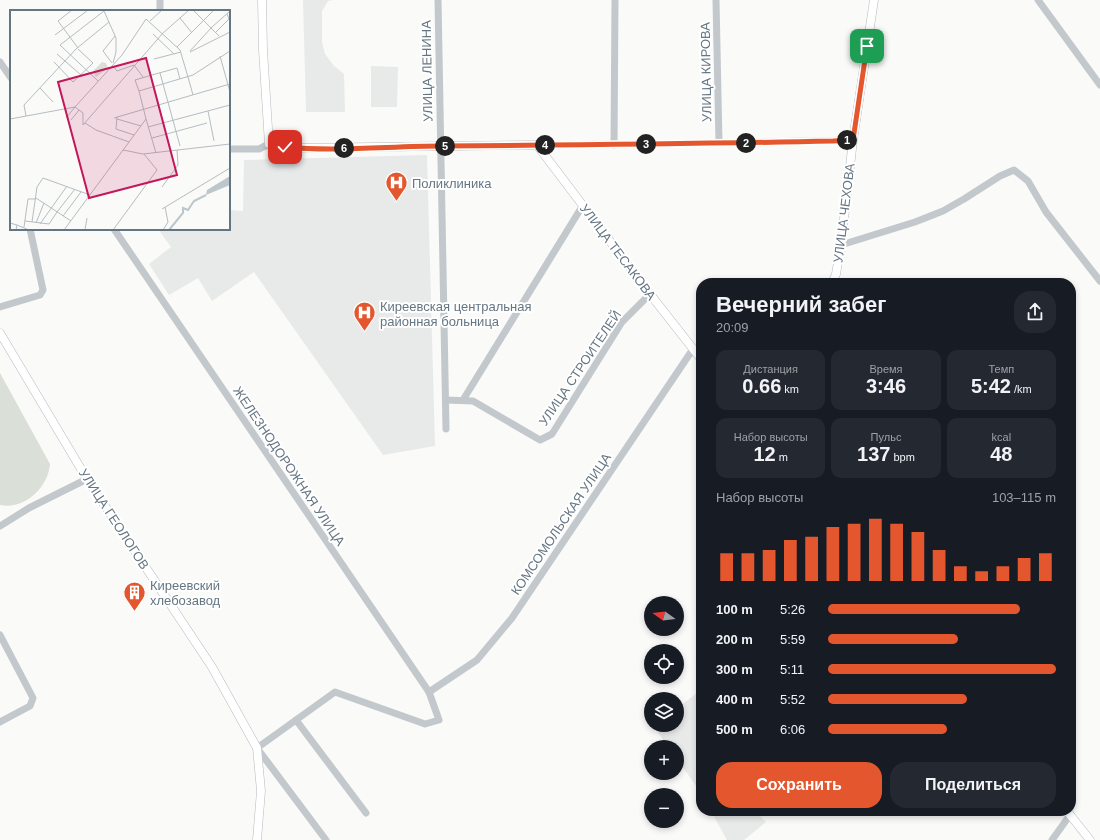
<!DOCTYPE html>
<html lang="ru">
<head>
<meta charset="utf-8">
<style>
	:root { --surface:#171b24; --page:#242831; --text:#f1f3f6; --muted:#9ea1a6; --accent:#e4572e }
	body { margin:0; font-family:Helvetica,sans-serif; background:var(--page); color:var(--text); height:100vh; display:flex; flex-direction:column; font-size:15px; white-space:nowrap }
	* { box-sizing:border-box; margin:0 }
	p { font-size:13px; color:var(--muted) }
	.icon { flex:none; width:22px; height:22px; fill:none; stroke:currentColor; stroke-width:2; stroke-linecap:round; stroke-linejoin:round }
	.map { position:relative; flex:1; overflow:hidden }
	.sheet { position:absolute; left:696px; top:278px; width:380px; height:538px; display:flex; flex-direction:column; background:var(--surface); border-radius:16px; box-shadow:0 2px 6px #0003 }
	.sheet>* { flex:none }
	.needle { width:26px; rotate:285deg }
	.controls { position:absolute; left:644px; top:596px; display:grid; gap:8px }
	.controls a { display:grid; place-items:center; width:40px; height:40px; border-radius:50%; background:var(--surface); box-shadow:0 2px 6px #0003; font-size:20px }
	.pin { position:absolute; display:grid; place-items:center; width:34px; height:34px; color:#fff; margin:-17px; border-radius:8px; box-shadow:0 2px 6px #0006 }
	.km { position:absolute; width:20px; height:20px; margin:-10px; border-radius:50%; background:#222; color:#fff; font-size:11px; line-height:20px; text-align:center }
	.round { display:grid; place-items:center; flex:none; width:42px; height:42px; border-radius:16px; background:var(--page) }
	.summary { display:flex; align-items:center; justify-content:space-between; height:68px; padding:0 20px }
	h1 { font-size:22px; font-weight:700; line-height:30px }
	.figures { display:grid; grid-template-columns:repeat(3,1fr); gap:6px; height:68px; padding:4px 20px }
	.figures div { display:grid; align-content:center; border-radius:10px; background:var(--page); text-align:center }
	.figures b { font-size:20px; font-weight:700 }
	.figures small { font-size:11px; font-weight:400 }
	.figures p { font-size:11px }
	.chart { height:112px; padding:8px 20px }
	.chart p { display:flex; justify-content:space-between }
	.chart svg { width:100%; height:72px; margin-top:4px; stroke:var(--accent); stroke-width:6 }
	.action { display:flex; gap:8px; margin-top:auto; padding:8px 20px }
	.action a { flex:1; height:46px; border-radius:16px; background:var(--accent); color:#fff; font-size:16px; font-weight:700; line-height:46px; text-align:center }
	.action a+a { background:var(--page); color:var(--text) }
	ul { padding:0 20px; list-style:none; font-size:13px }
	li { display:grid; grid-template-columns:64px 48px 1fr; align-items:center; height:30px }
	li i { height:10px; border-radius:5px; background:var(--accent) }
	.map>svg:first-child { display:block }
	.built { fill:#e8e9e9 }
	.green { fill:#dadfd7 }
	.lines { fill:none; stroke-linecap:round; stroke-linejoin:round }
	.major-casing { stroke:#b5babe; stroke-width:9 }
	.minor { stroke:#c3c8cc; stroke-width:7 }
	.major { stroke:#fff; stroke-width:8 }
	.route-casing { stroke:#fff; stroke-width:8 }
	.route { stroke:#e4572e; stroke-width:5 }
	.labels { text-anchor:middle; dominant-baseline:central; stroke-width:4; stroke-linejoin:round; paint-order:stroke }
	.street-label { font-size:13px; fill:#657683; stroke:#fff }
	.poi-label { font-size:13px; fill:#657683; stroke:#fff; text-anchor:start }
	.inset-river { fill:none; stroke:#bbc7cb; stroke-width:2 }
	.inset-road { fill:none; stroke:#b5bdc2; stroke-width:1 }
	.view { fill:#c2185b; fill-opacity:0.15; stroke:#c2185b; stroke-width:2 }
	.inset-edge { fill:none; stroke:#657683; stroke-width:2 }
</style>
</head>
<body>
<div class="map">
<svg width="1100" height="840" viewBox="0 0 1100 840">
	<rect width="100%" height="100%" fill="#fafaf8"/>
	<g class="built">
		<path d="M303,0H333L328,1L322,11V42L325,54L334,66L344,74L345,112H306Z"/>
		<path d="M371,66L398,67L397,107H371Z"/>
		<path d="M427,155L435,446L383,455L254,272L212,301L198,278L169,295L149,264L171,247L158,229H229V210L243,211L244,160Z"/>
		<path d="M701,690V793L677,759V747H668L653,725H677V708Z"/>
		<path d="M711,811H755L766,822L744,840H727Z"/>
	</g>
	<path class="green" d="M0,373L50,464C48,488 24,510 0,505Z"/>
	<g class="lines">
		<defs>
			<g id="major">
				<path d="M262,0L263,50L269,144L298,148L537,145L650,294L701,359"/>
				<path d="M832,283L836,274L841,245L853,140L874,0"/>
				<path d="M0,333L87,479L212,667L257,748L261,791L257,840"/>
				<path d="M1067,811L1090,840"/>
			</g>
		</defs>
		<use href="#major" class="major-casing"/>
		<g class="minor">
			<path d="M160,0V11"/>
			<path d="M438,0L446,429"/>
			<path d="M716,0L719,143"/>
			<path d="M1038,0L1100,85"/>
			<path d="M0,62L11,78"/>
			<path d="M537,145L719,143L853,140"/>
			<path d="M614,145L615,0"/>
			<path d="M229,149H259L269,144"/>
			<path d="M114,229L429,692L439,720L425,724L335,692L257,748L326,840"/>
			<path d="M841,245L915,222L943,211L964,199L1000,176L1014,170L1028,181L1046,212L1100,281"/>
			<path d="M0,307L40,295L43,290L30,229"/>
			<path d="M446,400L473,401L540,440L552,434L622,322L650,294"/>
			<path d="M463,400L583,205"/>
			<path d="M0,526L29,508L87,479"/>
			<path d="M0,635L33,698L30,706L0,722"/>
			<path d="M429,692L477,660L512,618L693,349"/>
			<path d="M296,720L366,813"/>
			<path d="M1052,840L1070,815"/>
		</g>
		<use href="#major" class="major"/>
	</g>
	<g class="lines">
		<defs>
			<path id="route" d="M285,147C337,152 390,146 442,146C573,145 703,144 833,141L853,140L867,46"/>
		</defs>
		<use href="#route" class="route-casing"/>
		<use href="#route" class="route"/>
	</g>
	<defs>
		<symbol id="hospital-pin" viewBox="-11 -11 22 30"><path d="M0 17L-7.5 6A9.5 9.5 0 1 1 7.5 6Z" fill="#e4572e" stroke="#fff"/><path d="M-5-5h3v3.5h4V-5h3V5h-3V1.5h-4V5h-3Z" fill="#fff"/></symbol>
		<symbol id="building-pin" viewBox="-11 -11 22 30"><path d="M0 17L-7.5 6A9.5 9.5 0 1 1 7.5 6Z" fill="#e4572e" stroke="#fff"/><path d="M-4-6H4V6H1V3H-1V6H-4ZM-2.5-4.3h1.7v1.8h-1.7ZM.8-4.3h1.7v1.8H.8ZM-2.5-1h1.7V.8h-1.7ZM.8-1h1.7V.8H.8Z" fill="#fff"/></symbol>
	</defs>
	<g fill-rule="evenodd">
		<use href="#hospital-pin" x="384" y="170" width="25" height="34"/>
		<use href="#hospital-pin" x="352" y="300" width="25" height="34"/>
		<use href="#building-pin" x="122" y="580" width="25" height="34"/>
	</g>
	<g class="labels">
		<g class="street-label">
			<text transform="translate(427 71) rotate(-91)">УЛИЦА ЛЕНИНА</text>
			<text transform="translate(706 72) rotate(-91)">УЛИЦА КИРОВА</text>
			<text transform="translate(844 213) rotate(-83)">УЛИЦА ЧЕХОВА</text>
			<text transform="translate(618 252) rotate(53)">УЛИЦА ТЕСАКОВА</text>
			<text transform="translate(580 368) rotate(-56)">УЛИЦА СТРОИТЕЛЕЙ</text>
			<text transform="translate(289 466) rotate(56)">ЖЕЛЕЗНОДОРОЖНАЯ УЛИЦА</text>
			<text transform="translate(114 519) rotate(57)">УЛИЦА ГЕОЛОГОВ</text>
			<text transform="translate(561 524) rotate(-56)">КОМСОМОЛЬСКАЯ УЛИЦА</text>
		</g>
		<g class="poi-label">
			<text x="412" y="183">Поликлиника</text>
			<text x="380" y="306">Киреевская центральная<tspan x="380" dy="15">районная больница</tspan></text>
			<text x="150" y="585">Киреевский<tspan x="150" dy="15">хлебозавод</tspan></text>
		</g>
	</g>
	<g transform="translate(10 10)">
		<rect width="220" height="220" fill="#fafaf8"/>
		<path d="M92,52L96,53L98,58L86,67L83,61Z" fill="#dadfd7"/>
		<path d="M220,166V175L196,185L197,180Z" fill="#bbc7cb"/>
		<path class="inset-river" d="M159,220L173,203V198L178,200L184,191L196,185"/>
		<path class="inset-road" d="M62,0L48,11L68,38M183,0L209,26M94,1L106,28V42L103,53M170,8L182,23M140,11L152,0M202,17L220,1M206,22L219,9L217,4M143,24L164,44M45,25L78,0M167,37L204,0M180,41L202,17M180,42L220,22M47,44L71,65M210,46L220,82M144,49L171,42M44,52L63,72L83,53L68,39M102,53L93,41L105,26M103,56L107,61L124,55L133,67M150,63L170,136M178,67L183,85M88,71L50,35L94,1M30,78L43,92M129,81L125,70L142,65L167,58L170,69M198,101L204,131M16,106L14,95L66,39L99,12M107,107L106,119L124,125M56,108L65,97L73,103V115M104,108L220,74M0,109L65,97L112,45L136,9L170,40L178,67M107,109L131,116M136,109L146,143M61,110L69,100M75,113L86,120L119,132M73,115L153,23L179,0M138,117L220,95M142,128L197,113M113,140L133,144L220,134M152,177L168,155L167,140M26,188L61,211M152,199L220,158M47,202L65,179M53,206L71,182M15,211L39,214L47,202M22,212L27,177L33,168L80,185M0,213L7,215L6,220M26,213L34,193M30,214L57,176M7,215L19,220M14,217L18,189H26M54,220L136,109L129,81L183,65L220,41M75,220L77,208M103,220L147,160L134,144M153,220L158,212L155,197"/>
		<path class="view" d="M136,48L167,165L79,188L48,72Z"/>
		<rect width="220" height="220" class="inset-edge"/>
	</g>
</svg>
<div class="controls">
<a><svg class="needle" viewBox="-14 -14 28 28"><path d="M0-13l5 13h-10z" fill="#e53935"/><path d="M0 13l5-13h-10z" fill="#9ea1a6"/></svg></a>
<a><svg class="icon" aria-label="locate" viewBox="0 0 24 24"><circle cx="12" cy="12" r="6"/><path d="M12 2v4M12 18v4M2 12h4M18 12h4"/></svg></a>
<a><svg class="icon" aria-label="layers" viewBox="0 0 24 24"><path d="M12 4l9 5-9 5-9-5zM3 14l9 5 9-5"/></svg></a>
<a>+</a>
<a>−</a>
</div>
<div class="pin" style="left:867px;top:46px;background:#1e9e55"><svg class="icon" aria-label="arrive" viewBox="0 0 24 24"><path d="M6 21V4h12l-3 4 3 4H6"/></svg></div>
<div class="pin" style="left:285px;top:147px;background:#d93025"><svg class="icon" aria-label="check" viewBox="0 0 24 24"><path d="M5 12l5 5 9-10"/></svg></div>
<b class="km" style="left:847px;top:140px">1</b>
<b class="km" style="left:746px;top:143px">2</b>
<b class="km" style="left:646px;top:144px">3</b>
<b class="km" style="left:545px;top:145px">4</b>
<b class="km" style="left:445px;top:146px">5</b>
<b class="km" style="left:344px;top:148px">6</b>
<section class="sheet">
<div class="summary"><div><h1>Вечерний забег</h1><p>20:09</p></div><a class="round"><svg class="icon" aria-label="share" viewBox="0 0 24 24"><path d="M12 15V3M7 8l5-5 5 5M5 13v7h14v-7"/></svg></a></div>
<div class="figures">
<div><p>Дистанция</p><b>0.66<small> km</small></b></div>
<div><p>Время</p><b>3:46</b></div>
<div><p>Темп</p><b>5:42<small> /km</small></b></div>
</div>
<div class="figures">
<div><p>Набор высоты</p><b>12<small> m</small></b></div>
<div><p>Пульс</p><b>137<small> bpm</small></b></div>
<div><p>kcal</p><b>48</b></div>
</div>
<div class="chart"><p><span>Набор высоты</span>103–115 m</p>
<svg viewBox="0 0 160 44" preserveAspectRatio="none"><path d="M5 44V27M15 44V27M25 44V25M35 44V19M45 44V17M55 44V11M65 44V9M75 44V6M85 44V9M95 44V14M105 44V25M115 44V35M125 44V38M135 44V35M145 44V30M155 44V27"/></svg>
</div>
<ul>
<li><b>100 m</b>5:26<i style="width:84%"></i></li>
<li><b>200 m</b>5:59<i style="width:57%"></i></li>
<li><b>300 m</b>5:11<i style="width:100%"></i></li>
<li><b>400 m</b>5:52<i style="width:61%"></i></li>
<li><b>500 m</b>6:06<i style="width:52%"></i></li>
</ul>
<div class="action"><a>Сохранить</a><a>Поделиться</a></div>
</section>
</div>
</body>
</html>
